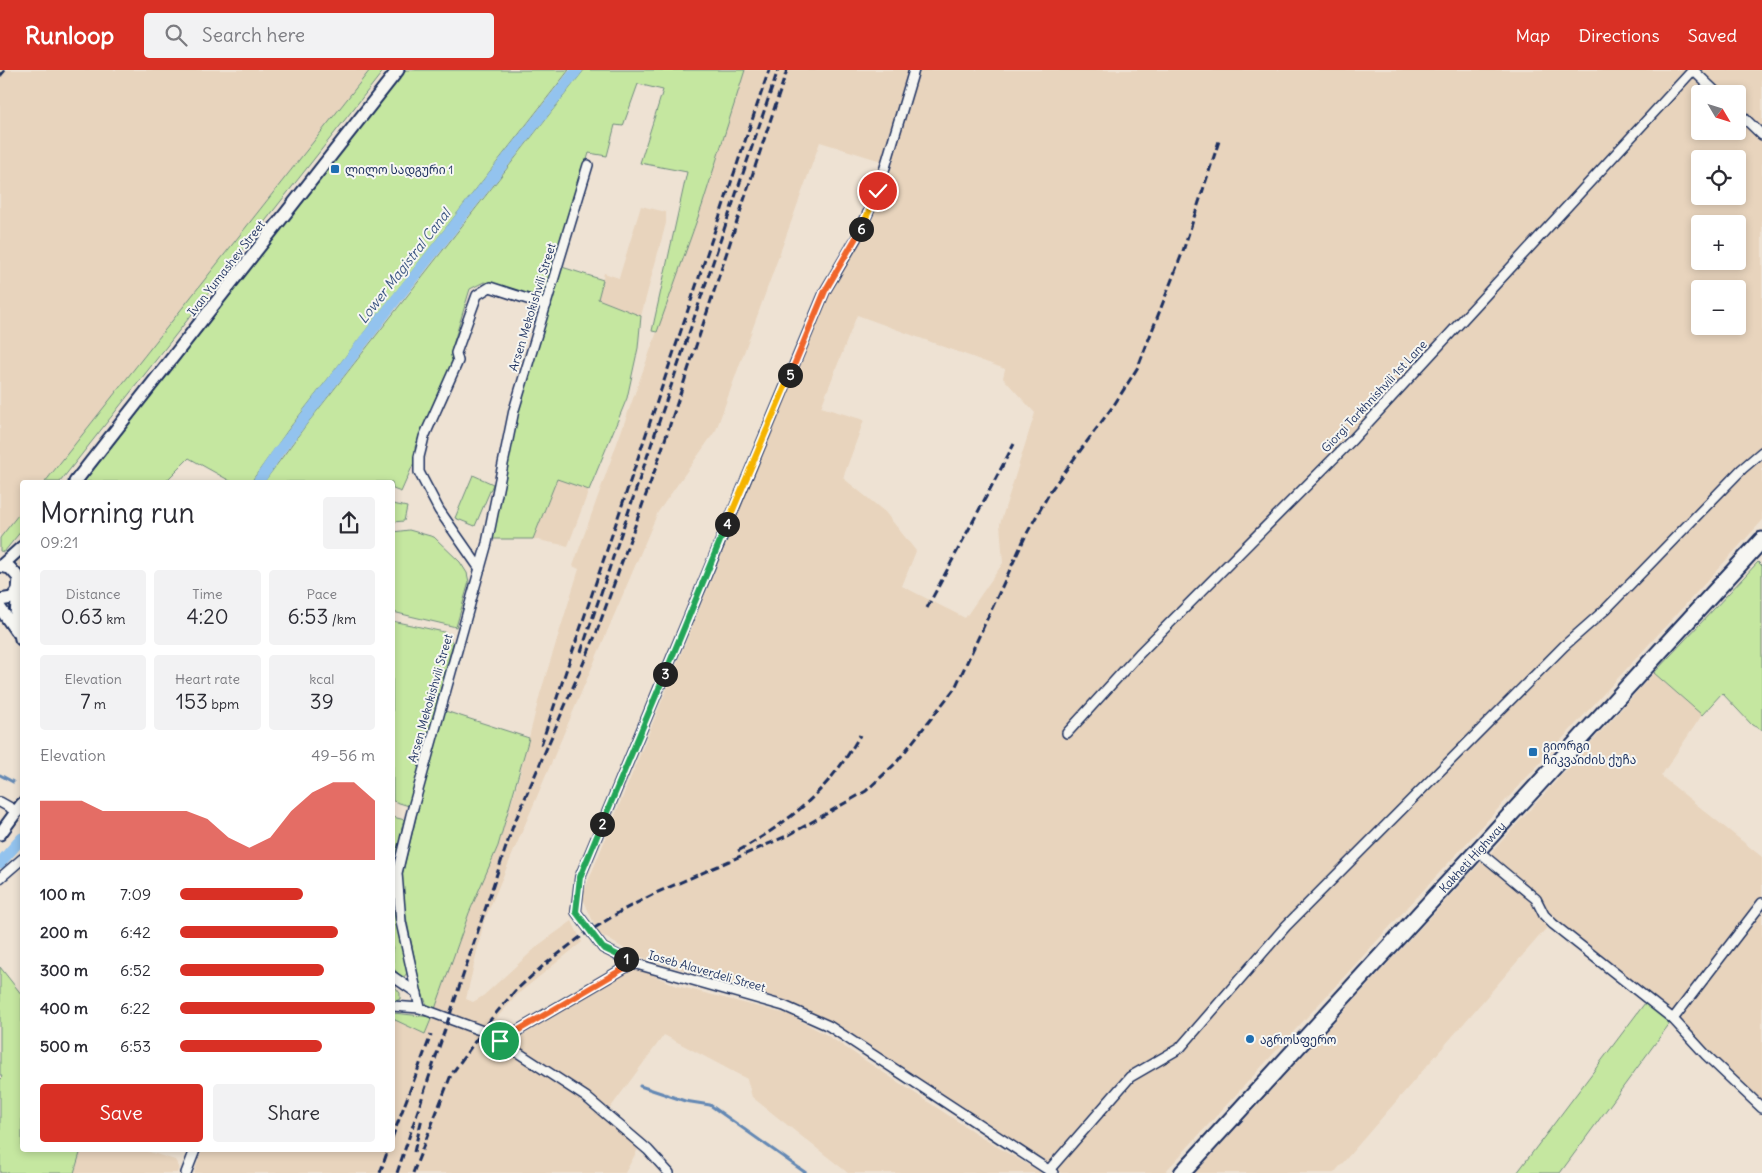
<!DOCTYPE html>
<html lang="en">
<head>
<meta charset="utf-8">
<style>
	:root { --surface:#fff; --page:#f2f2f3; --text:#2b2b33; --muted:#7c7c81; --accent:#d93025 }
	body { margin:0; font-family:Delius,"Noto Sans Georgian",sans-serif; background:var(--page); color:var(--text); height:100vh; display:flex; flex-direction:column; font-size:19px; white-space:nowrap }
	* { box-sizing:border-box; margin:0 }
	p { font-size:16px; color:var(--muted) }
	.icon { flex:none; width:28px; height:28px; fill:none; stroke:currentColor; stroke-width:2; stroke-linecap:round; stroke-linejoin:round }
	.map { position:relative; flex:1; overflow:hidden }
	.drawer { position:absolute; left:20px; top:410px; width:375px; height:672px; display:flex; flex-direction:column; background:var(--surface); border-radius:5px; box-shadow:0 2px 8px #0003 }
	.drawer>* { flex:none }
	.needle { width:32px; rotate:128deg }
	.tools { position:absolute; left:1691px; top:15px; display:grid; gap:10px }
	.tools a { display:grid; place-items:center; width:55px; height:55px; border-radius:5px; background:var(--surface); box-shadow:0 2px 8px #0003; font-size:25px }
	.pin { position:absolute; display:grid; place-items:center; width:42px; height:42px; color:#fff; margin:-21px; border:2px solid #fff; border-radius:50%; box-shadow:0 1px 5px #0007 }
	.km { position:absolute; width:25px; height:25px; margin:-12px; border-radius:50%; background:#222; color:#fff; font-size:14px; line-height:25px; text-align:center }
	.round { display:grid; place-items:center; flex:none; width:52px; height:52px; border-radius:5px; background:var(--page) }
	.overview { display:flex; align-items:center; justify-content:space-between; height:85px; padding:0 20px }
	h1 { font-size:28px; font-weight:600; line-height:38px }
	.figures { display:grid; grid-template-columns:repeat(3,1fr); gap:8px; height:85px; padding:5px 20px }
	.figures div { display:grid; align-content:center; border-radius:5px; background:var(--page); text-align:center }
	.figures b { font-size:21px; font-weight:600 }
	.figures small { font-size:14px; font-weight:400 }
	.figures p { font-size:14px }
	.chart { height:140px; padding:10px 20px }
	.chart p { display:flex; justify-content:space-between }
	.chart svg { width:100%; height:90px; margin-top:5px; fill:var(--accent); opacity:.7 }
	.cta { display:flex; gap:10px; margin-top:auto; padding:10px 20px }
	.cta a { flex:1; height:58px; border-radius:5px; background:var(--accent); color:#fff; font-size:20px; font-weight:600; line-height:58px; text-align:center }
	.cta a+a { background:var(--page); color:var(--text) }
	ul { padding:0 20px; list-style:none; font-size:16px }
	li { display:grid; grid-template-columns:80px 60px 1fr; align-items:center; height:38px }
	li i { height:12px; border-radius:6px; background:var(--accent) }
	header { display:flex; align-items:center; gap:30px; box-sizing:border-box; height:70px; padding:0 25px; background:var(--accent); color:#fff }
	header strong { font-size:24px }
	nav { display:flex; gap:28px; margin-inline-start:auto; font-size:18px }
	.search { width:350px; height:45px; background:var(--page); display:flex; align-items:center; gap:12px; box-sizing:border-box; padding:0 18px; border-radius:5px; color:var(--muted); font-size:19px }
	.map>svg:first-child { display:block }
	.built { fill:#e8d4bd; fill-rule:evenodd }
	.green { fill:#c5e7a0; stroke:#708b7f }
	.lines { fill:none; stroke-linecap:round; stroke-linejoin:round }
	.stream { stroke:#6388b4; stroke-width:3 }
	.canal { stroke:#93c3ee; stroke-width:11 }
	.minor-casing { stroke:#1b2f5e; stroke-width:12 }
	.tertiary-casing { stroke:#1b2f5e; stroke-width:15 }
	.trunk-casing { stroke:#1b2f5e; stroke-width:19 }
	.minor { stroke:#f6f6f2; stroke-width:9 }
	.tertiary { stroke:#f6f6f2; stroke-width:11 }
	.trunk { stroke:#f6f6f2; stroke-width:15 }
	.rail { stroke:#1b2f5e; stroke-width:3; stroke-dasharray:8 4; stroke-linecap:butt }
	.split-1-casing { stroke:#fff; stroke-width:10 }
	.split-2-casing { stroke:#fff; stroke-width:10 }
	.split-3-casing { stroke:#fff; stroke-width:10 }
	.split-4-casing { stroke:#fff; stroke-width:10 }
	.split-5-casing { stroke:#fff; stroke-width:10 }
	.split-6-casing { stroke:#fff; stroke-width:10 }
	.split-7-casing { stroke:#fff; stroke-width:10 }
	.split-1 { stroke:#f0652b; stroke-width:6 }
	.split-2 { stroke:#22a559; stroke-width:6 }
	.split-3 { stroke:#22a559; stroke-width:6 }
	.split-4 { stroke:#22a559; stroke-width:6 }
	.split-5 { stroke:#f5b400; stroke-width:6 }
	.split-6 { stroke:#f0652b; stroke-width:6 }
	.split-7 { stroke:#f5b400; stroke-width:6 }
	.poi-dot { fill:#1f6fb2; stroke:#f6f6f2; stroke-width:2 }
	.labels { text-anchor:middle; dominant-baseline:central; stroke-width:4; stroke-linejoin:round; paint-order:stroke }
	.poi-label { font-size:12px; fill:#1b2f5e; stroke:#f6f6f2; text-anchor:start }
	.street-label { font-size:12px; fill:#1b2f5e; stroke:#f6f6f2 }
	.water-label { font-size:14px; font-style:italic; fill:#395482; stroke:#f6f6f2 }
</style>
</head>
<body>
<header>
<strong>Runloop</strong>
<div class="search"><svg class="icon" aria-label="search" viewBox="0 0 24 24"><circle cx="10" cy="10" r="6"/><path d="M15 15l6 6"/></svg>Search here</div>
<nav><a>Map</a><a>Directions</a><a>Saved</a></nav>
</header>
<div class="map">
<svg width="1762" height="1103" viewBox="0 0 1762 1103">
	<rect width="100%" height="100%" fill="#eee2d3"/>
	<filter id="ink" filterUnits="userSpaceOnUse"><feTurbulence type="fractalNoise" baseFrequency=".02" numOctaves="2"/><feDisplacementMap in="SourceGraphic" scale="10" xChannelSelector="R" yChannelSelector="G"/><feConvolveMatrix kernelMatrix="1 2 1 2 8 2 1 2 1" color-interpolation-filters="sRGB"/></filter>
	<g filter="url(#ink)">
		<g class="built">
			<path d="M0,0H370L45,412H22V440L0,468Z"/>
			<path d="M745,0H1762V451L1164,1103H1061L830,953L781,929L635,885L598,863L582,826L827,227L859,170L891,94L820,72L716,360L658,442L484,851L466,929L473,932L483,926L540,874L572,851L582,872L519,923L493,952L514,971L633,896L677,916L790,945L825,964L989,1072L1042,1103H848L752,1027L747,1009L664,965L608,1041L644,1068L625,1103H194L202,1080H392L393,949L425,964L469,843L498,776L518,711L540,624L579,499L573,496L702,136ZM1700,24H1738V61H1700ZM1700,89H1738V126H1700ZM1700,154H1738V191H1700ZM1700,219H1738V256H1700ZM857,245L1005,299L1003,308L1035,343L1000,454L1003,493L965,548L902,516L916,481L885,442L843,408L864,350L821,337Z"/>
			<path d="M641,136L666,142V153L641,246L598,229L604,203L619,208Z"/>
			<path d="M557,409L589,420L568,476L533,469Z"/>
			<path d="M1654,603L1702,645L1661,706L1762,787V1038L1673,949L1553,854L1536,829L1488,786Z"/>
			<path d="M1483,790L1533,831L1549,855L1334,1103H1195Z"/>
			<path d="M81,1080H143L175,1090L179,1097L177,1103H74Z"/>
		</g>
		<g class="green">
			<path d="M370,0H384L60,412H45Z"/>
			<path d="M406,0H569L288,360L251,412H232L189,388L165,412H84Z"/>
			<path d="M584,0H745L702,136L657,262L652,261L687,102L640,93L663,20L638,14L623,56L615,55L607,86L589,83L544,229L484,212L470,219L452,278L455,290L419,367L415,377L416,388L401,422L393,419L392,412H264L306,355Z"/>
			<path d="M562,197L603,210L598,229L641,246L638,278L627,328L589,420L557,409L533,469H490L517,341Z"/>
			<path d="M473,405L493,414L475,456L455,448Z"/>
			<path d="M393,434L407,437L404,451L393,452Z"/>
			<path d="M22,440V460L4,482L0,481V468Z"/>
			<path d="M409,460L434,467L460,492L467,503L469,512L456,557L393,542V462Z"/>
			<path d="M1758,492L1762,496V660L1752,655L1722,623L1702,645L1654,603Z"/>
			<path d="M392,551L444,562L453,573L409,736L393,731Z"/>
			<path d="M442,640L529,668L498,776L469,843L435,939L427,935L421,920L401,822L402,805Z"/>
			<path d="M393,747L405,750L393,799L392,747Z"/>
			<path d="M392,835L408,902L403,908L393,898Z"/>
			<path d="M0,897L22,925V1080H81L74,1103H0V1009L2,1007L0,1004Z"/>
			<path d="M392,913L400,923V929L394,932Z"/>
			<path d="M1648,929L1673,949L1560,1103H1517Z"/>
			<path d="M393,943L432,947L425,964L393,949Z"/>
		</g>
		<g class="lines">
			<g class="stream">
				<path d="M0,705L13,712"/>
				<path d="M640,1016L685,1031L710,1035L806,1103"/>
			</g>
			<g class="canal">
				<path d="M258,412L279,381L394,232L577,0"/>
				<path d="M0,793L22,768"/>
			</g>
			<defs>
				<g id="minor">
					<path d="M914,0L878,121L857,167L825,221L580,807L576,842L603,878L633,893L784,936L829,956L1053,1103"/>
					<path d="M1693,0L1718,24"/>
					<path d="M1738,42L1762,65"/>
					<path d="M480,499L439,440L419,402V387L424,367L458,291L456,283L477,225L490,217L546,235"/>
					<path d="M1067,663L1139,584L1353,369L1693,0"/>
					<path d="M0,732L18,742"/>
					<path d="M1477,780L1536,829L1544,845L1553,854L1673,949L1706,985L1762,1038"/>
					<path d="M0,808L22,789"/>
					<path d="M392,906L417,923"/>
					<path d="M392,936L420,938L488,963L586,1027L648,1080L669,1103"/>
					<path d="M420,938L401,852L397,803L411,745L487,473L514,340L588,95"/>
					<path d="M1673,949L1762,833"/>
					<path d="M500,971L633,893"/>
					<path d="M1049,1100L1130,1007L1180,978L1286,856L1564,576L1606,539L1742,399L1762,382"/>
					<path d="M186,1103L195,1080"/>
				</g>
				<g id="tertiary">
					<path d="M75,412L398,0"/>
					<path d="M0,496L10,498L19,508L16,545L21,569"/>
					<path d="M1,496L22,477"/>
					<path d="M0,530L12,528L18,520"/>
					<path d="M0,538L16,561"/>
					<path d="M0,764L22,734"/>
				</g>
				<g id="trunk">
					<path id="s1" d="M1182,1103L1762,470"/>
				</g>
			</defs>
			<use href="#minor" class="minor-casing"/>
			<use href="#tertiary" class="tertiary-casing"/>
			<use href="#trunk" class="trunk-casing"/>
			<use href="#minor" class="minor"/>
			<use href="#tertiary" class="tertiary"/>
			<use href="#trunk" class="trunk"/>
			<g class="rail">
				<path d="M0,6L5,0"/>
				<path d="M927,538L1014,374"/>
				<path d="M581,582L778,0"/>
				<path d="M541,675L769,0"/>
				<path d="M738,781C791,751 830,719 860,665"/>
				<path d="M392,1068L431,965"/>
				<path d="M414,1082L422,1048"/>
				<path d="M380,1103L388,1080"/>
				<path d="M397,1103L513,756L596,564L656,397L787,0"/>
				<path d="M413,1103L451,1005L491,949L515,921L543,896L579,868L621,841L656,823L789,765L866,721L896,693L955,618L1026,465L1051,420L1114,335L1138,297L1183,181L1220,68"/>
			</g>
		</g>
	</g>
	<g class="lines" filter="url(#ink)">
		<defs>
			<path id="split-1" d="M500,971L633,893L626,889"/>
			<path id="split-2" d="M602,754L580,807L576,842L603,878L626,889"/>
			<path id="split-3" d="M602,754L665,604"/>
			<path id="split-4" d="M665,604L727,454"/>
			<path id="split-5" d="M727,454L790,305"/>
			<path id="split-6" d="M790,305L825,221L861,159"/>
			<path id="split-7" d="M861,159L878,121"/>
		</defs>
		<use href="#split-1" class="split-1-casing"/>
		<use href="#split-2" class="split-2-casing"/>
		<use href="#split-3" class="split-3-casing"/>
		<use href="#split-4" class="split-4-casing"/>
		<use href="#split-5" class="split-5-casing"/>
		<use href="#split-6" class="split-6-casing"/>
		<use href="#split-7" class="split-7-casing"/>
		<use href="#split-1" class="split-1"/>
		<use href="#split-2" class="split-2"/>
		<use href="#split-3" class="split-3"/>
		<use href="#split-4" class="split-4"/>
		<use href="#split-5" class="split-5"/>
		<use href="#split-6" class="split-6"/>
		<use href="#split-7" class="split-7"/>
	</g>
	<g class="poi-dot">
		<rect x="330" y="94" width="10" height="10" rx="2.5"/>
		<rect x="1528" y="677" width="10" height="10" rx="2.5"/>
		<circle cx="1250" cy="969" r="5"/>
	</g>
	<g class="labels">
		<g class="poi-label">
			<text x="345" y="99">ლილო სადგური 1</text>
			<text x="1543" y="675">გიორგი<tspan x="1543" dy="14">ჩიკვაიძის ქუჩა</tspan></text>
			<text x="1260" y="969">აგროსფერო</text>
		</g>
		<g class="street-label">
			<text transform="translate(226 198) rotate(-52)">Ivan Yumashev Street</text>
			<text transform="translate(532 237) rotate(-73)">Arsen Mekokishvili Street</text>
			<text transform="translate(1374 326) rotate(-47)">Giorgi Tarkhnishvili 1st Lane</text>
			<text transform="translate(430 628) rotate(-74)">Arsen Mekokishvili Street</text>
			<text stroke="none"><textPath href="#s1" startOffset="429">Kakheti Highway</textPath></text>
			<text transform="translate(707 901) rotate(16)">Ioseb Alaverdeli Street</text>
		</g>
		<g class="water-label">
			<text transform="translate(404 196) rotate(-52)">Lower Magistral Canal</text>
		</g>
	</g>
</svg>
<div class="tools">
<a><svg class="needle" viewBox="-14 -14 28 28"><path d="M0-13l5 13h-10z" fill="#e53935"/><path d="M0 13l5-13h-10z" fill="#7c7c81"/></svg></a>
<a><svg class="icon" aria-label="locate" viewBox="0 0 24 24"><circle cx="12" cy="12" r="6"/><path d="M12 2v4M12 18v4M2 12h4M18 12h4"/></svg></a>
<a>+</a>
<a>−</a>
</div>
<div class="pin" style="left:500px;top:971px;background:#1e9e55"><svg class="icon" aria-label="arrive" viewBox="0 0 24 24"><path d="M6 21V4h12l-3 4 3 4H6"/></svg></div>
<div class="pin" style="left:878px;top:121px;background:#d93025"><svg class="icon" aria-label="check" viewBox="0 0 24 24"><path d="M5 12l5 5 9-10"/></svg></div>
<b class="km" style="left:626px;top:889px">1</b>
<b class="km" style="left:602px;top:754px">2</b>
<b class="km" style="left:665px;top:604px">3</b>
<b class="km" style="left:727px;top:454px">4</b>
<b class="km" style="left:790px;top:305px">5</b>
<b class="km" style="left:861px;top:159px">6</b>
<section class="drawer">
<div class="overview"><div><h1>Morning run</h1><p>09:21</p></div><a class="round"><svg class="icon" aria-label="share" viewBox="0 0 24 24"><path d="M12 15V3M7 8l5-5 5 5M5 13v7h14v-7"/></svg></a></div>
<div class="figures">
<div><p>Distance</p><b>0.63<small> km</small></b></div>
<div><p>Time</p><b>4:20</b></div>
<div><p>Pace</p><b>6:53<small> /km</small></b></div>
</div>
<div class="figures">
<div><p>Elevation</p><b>7<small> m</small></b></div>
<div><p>Heart rate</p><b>153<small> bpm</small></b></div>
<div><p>kcal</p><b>39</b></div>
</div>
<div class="chart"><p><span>Elevation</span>49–56 m</p>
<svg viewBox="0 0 160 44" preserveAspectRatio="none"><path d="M0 44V15L10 15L20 15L30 20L40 20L50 20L60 20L70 20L80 24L90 33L100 38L110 33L120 20L130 11L140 6L150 6L160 15V44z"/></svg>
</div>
<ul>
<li><b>100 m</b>7:09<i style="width:63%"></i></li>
<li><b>200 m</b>6:42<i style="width:81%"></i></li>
<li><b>300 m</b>6:52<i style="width:74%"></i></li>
<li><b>400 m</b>6:22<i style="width:100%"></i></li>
<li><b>500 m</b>6:53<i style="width:73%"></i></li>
</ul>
<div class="cta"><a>Save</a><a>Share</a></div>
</section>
</div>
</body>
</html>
